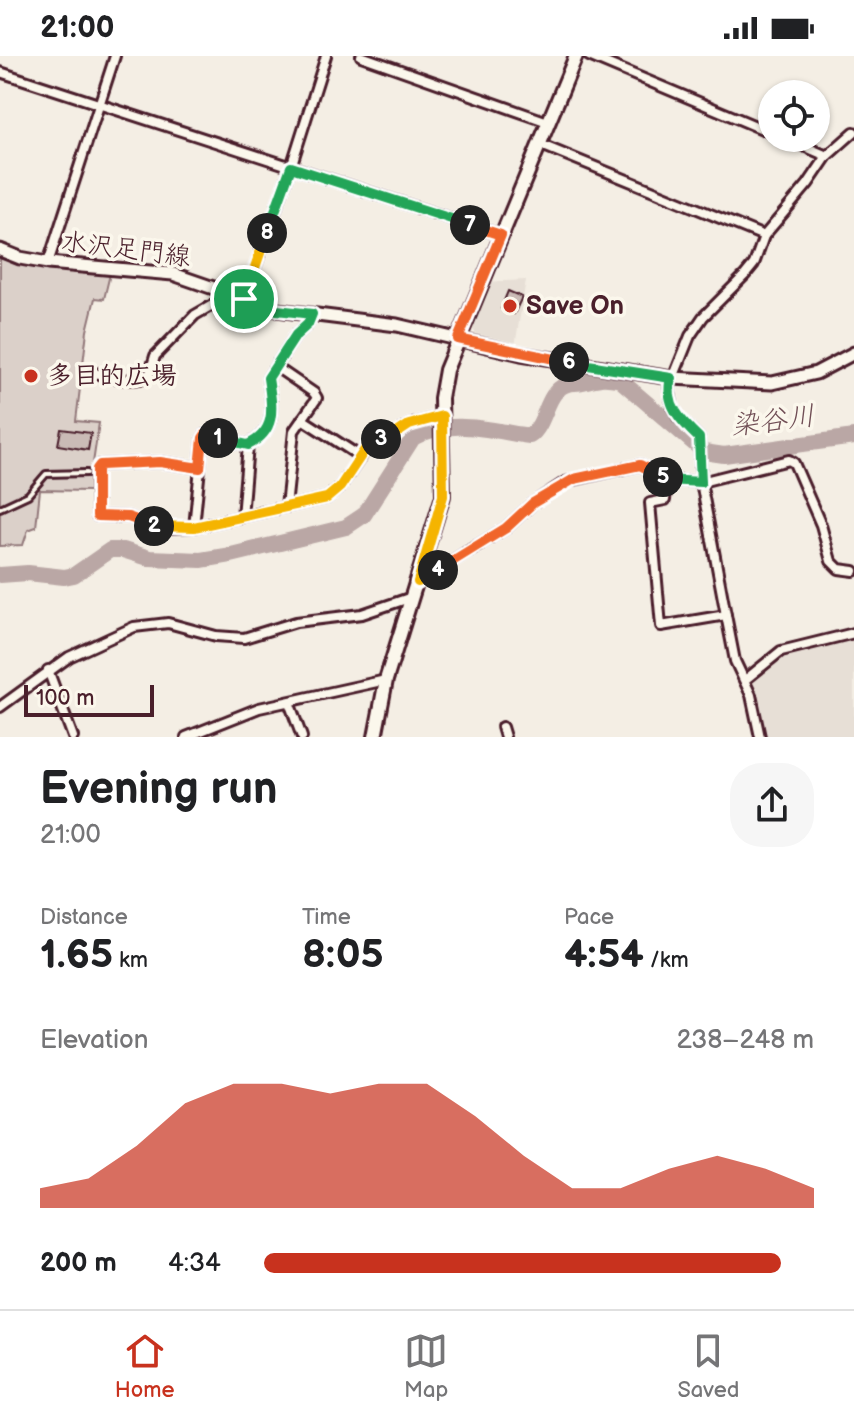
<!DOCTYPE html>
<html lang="en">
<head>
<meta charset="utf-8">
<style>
	:root { --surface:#fff; --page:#f6f6f6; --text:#202124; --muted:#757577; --line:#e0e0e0; --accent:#c8321e }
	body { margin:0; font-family:"Balsamiq Sans","Klee One",sans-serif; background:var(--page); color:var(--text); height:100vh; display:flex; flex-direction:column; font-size:30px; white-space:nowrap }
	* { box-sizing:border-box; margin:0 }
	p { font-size:26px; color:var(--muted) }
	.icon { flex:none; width:44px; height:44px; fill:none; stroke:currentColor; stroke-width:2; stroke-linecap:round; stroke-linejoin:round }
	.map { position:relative; height:681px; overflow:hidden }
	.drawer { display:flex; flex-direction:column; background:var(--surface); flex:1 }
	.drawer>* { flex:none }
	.tools { position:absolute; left:758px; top:24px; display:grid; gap:16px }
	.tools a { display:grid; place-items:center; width:72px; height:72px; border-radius:50%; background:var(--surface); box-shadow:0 2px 6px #0004; font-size:40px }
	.scale { position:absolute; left:24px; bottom:20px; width:130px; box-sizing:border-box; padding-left:8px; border:4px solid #4a1f2b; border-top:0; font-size:22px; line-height:28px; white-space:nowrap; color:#4a1f2b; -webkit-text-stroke:6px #fbf7ec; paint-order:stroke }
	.pin { position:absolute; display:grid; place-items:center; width:68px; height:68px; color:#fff; margin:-34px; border:4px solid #fff; border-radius:50%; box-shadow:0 2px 8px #0007 }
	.km { position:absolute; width:40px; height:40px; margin:-20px; border-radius:50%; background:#222; color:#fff; font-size:22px; line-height:40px; text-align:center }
	.round { display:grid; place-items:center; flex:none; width:84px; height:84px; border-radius:32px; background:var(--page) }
	.overview { display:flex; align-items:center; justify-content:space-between; height:136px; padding:0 40px }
	h1 { font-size:44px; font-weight:700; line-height:60px }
	.metrics { display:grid; grid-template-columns:repeat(3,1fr); gap:12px; height:136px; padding:8px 40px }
	.metrics div { display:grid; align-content:center }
	.metrics b { font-size:40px; font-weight:700 }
	.metrics small { font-size:22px; font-weight:400 }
	.metrics p { font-size:22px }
	.chart { height:224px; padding:16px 40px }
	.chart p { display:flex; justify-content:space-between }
	.chart svg { width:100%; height:144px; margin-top:8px; fill:var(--accent); opacity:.7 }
	ul { padding:0 40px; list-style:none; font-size:26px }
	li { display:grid; grid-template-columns:128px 96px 1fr; align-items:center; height:60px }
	li i { height:20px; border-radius:10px; background:var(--accent) }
	.status { display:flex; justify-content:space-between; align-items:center; height:56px; padding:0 40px; background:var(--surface); direction:ltr }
	.status svg { height:22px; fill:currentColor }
	.menu { display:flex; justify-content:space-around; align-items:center; height:112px; border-top:2px solid var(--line); background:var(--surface); font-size:22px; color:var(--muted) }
	.menu a { display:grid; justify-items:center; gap:4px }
	.menu .current { color:var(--accent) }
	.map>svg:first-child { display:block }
	.built { fill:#e7dfd6 }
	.green { fill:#dbd0c9; stroke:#92787a; stroke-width:2 }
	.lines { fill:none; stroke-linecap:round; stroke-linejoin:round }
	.river { stroke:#baa7a5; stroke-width:16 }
	.building { fill:#cabbb6; stroke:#4a1f2b; stroke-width:2 }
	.service-casing { stroke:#4a1f2b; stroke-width:10 }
	.minor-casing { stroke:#4a1f2b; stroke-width:14 }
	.secondary-casing { stroke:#4a1f2b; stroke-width:17 }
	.primary-casing { stroke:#4a1f2b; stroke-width:18 }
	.service { stroke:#fbf7ec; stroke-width:4 }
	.minor { stroke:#fbf7ec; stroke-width:8 }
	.secondary { stroke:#fbf7ec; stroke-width:11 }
	.primary { stroke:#fbf7ec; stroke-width:12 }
	.split-1-casing { stroke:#fff; stroke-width:16 }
	.split-2-casing { stroke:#fff; stroke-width:16 }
	.split-3-casing { stroke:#fff; stroke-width:16 }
	.split-4-casing { stroke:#fff; stroke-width:16 }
	.split-5-casing { stroke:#fff; stroke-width:16 }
	.split-6-casing { stroke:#fff; stroke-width:16 }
	.split-7-casing { stroke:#fff; stroke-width:16 }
	.split-8-casing { stroke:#fff; stroke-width:16 }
	.split-9-casing { stroke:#fff; stroke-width:16 }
	.split-1 { stroke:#22a559; stroke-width:10 }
	.split-2 { stroke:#f0652b; stroke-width:10 }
	.split-3 { stroke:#f5b400; stroke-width:10 }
	.split-4 { stroke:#f5b400; stroke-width:10 }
	.split-5 { stroke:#f0652b; stroke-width:10 }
	.split-6 { stroke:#22a559; stroke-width:10 }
	.split-7 { stroke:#f0652b; stroke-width:10 }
	.split-8 { stroke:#22a559; stroke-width:10 }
	.split-9 { stroke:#f5b400; stroke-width:10 }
	.poi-dot { fill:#c8321e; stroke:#fbf7ec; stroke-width:3 }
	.labels { text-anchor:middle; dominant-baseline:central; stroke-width:7; stroke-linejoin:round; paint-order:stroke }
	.street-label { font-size:26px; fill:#4a1f2b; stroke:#fbf7ec }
	.poi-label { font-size:26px; font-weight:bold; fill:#4a1f2b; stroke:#fbf7ec; text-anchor:start }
	.water-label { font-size:28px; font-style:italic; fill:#714f56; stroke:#fbf7ec }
</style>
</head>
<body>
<div class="status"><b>21:00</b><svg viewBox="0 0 49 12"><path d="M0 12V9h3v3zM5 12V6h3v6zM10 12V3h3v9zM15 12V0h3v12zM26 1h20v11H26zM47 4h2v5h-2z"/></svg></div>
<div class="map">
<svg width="854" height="681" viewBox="0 0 854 681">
	<rect width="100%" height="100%" fill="#f4eee4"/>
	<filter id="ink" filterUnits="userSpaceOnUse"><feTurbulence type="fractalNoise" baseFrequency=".0125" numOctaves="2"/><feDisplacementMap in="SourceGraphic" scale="16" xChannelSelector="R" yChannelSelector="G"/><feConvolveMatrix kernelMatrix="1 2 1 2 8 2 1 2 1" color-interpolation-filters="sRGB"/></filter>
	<g filter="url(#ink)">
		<g class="built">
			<path d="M526,224L515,290L477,281L471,267L485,226Z"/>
			<path d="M854,581V681H764L751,623L781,598L815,593Z"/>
		</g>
		<path class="green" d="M0,202L36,211L110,218L104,243L95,242L87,275L76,365L99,367L93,407L94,431L89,435L40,434L36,471L28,474L23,489L0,490Z"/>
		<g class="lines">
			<path class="river" d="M0,519L28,517L64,521L74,519L110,494H123L149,502L201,504L231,499L346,471L364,459L413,382C448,361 493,375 530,380C547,367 545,338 565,329C571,326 577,328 583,326C600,322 602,320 620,324L704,396L724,399L854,381"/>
		</g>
		<g class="building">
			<path d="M508,235L522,241L514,258L501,252Z"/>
			<path d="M61,373L91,377L88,394L58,389Z"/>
		</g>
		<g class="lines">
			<defs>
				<path id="service" d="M0,452L28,439L46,418L87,417"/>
				<g id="minor">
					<path d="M361,0L548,66"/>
					<path d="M589,0L772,77"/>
					<path d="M0,16L501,179"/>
					<path d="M785,82L827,100"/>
					<path d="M539,88L764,180"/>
					<path d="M48,207L115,0"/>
					<path d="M244,243L291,111L326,0"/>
					<path d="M276,311L314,337L317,342L294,375L286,451"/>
					<path d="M84,314C105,319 128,329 149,320L155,300L195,259L221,244L225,236"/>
					<path d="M302,363L361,401"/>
					<path d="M200,412L160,406L100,409L96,417L97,460L128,461L151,469L169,472L194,471L327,442L340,431L371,386L394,379L409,369L442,360"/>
					<path d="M667,424L665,444L650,447L661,570L726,559"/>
					<path d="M242,461L248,389"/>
					<path d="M194,471L203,382L205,379L248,389C278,373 272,351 268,322L296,279L308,268L312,258"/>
					<path d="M418,526L506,472L533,447L565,426L640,409L667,424L701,426L789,404L794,407L821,469L831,505L839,513L854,515"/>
					<path d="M48,614L73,681"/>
					<path d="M745,624L781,595L854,577"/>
					<path d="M289,646L302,681"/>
					<path d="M0,651L69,601L134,571L168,567L216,580L244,582L296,566L362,558L412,541"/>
					<path d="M502,671L505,681"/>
					<path d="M186,681L259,652L386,624"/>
					<path d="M760,681L751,639L735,605L726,559L701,426L699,382L678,361L673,352L669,332L690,280L703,261L745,219L754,208L764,180L808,128L827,100L854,76"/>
				</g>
				<path id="secondary" d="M0,194L20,202L48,207L173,218L277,254L397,269L521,298L671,322L772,327L816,317L854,297"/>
				<path id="primary" d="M375,681L386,624L443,440L441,342L446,314L576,0"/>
			</defs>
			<use href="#service" class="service-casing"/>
			<use href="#minor" class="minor-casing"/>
			<use href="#secondary" class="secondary-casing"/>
			<use href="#primary" class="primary-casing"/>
			<use href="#service" class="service"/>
			<use href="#minor" class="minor"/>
			<use href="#secondary" class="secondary"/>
			<use href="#primary" class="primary"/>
		</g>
	</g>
	<g class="lines" filter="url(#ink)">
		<defs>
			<path id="split-1" d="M218,382L248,389C278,374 272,350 268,322L296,279L308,268L312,258L277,254L244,243"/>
			<path id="split-2" d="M154,470L128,461L97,460V413L100,409L160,406L200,412L203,382L205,379L218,382"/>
			<path id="split-3" d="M154,470L194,471L327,442L340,431L368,389L381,383"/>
			<path id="split-4" d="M381,383L394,379L409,369L442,360L443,440L418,526L438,514"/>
			<path id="split-5" d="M438,514L506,472L533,447L574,423L640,409L663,421"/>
			<path id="split-6" d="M569,306L671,322C664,348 681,365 699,382L701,426L667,424L663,421"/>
			<path id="split-7" d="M470,169L501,179L458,283L569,306"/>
			<path id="split-8" d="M267,177L291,111L470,169"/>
			<path id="split-9" d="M244,243L267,177"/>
		</defs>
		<use href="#split-1" class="split-1-casing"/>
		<use href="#split-2" class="split-2-casing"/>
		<use href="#split-3" class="split-3-casing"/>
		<use href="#split-4" class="split-4-casing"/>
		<use href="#split-5" class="split-5-casing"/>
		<use href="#split-6" class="split-6-casing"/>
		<use href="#split-7" class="split-7-casing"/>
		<use href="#split-8" class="split-8-casing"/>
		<use href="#split-9" class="split-9-casing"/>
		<use href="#split-1" class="split-1"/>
		<use href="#split-2" class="split-2"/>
		<use href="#split-3" class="split-3"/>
		<use href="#split-4" class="split-4"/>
		<use href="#split-5" class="split-5"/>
		<use href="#split-6" class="split-6"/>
		<use href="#split-7" class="split-7"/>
		<use href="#split-8" class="split-8"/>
		<use href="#split-9" class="split-9"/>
	</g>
	<g class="poi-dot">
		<circle cx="510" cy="250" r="8"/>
		<circle cx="31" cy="320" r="8"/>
	</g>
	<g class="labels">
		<g class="street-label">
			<text transform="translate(126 194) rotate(7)">水沢足門線</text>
		</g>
		<g class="poi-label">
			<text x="526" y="250">Save On</text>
			<text x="47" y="320">多目的広場</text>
		</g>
		<g class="water-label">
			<text transform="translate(773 365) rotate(-7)">染谷川</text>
		</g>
	</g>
</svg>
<div class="tools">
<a><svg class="icon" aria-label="locate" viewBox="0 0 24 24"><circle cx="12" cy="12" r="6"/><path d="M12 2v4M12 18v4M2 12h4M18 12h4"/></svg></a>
</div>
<div class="scale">100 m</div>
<div class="pin" style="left:244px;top:243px;background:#1e9e55"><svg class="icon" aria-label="arrive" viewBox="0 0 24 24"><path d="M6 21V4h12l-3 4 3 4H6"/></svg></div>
<b class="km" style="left:218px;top:382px">1</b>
<b class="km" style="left:154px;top:470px">2</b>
<b class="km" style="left:381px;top:383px">3</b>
<b class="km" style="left:438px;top:514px">4</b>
<b class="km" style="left:663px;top:421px">5</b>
<b class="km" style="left:569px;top:306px">6</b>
<b class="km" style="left:470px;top:169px">7</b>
<b class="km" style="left:267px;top:177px">8</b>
</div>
<section class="drawer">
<div class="overview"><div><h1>Evening run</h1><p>21:00</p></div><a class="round"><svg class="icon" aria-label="share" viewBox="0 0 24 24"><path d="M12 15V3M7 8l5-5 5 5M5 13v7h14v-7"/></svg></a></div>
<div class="metrics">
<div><p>Distance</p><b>1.65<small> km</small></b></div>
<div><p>Time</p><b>8:05</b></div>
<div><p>Pace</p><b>4:54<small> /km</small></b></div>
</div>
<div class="chart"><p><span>Elevation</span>238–248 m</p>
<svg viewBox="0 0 160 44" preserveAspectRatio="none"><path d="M0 44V38L10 35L20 25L30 12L40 6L50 6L60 9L70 6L80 6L90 16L100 28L110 38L120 38L130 32L140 28L150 32L160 38V44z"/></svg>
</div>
<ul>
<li><b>200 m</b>4:34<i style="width:94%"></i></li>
</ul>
</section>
<nav class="menu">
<a class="current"><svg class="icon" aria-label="home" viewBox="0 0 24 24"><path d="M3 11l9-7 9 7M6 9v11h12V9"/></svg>Home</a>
<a><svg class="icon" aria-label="map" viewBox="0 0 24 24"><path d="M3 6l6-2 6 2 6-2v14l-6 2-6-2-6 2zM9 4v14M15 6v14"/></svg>Map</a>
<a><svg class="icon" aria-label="saved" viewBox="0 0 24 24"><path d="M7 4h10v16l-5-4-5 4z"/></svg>Saved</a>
</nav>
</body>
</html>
